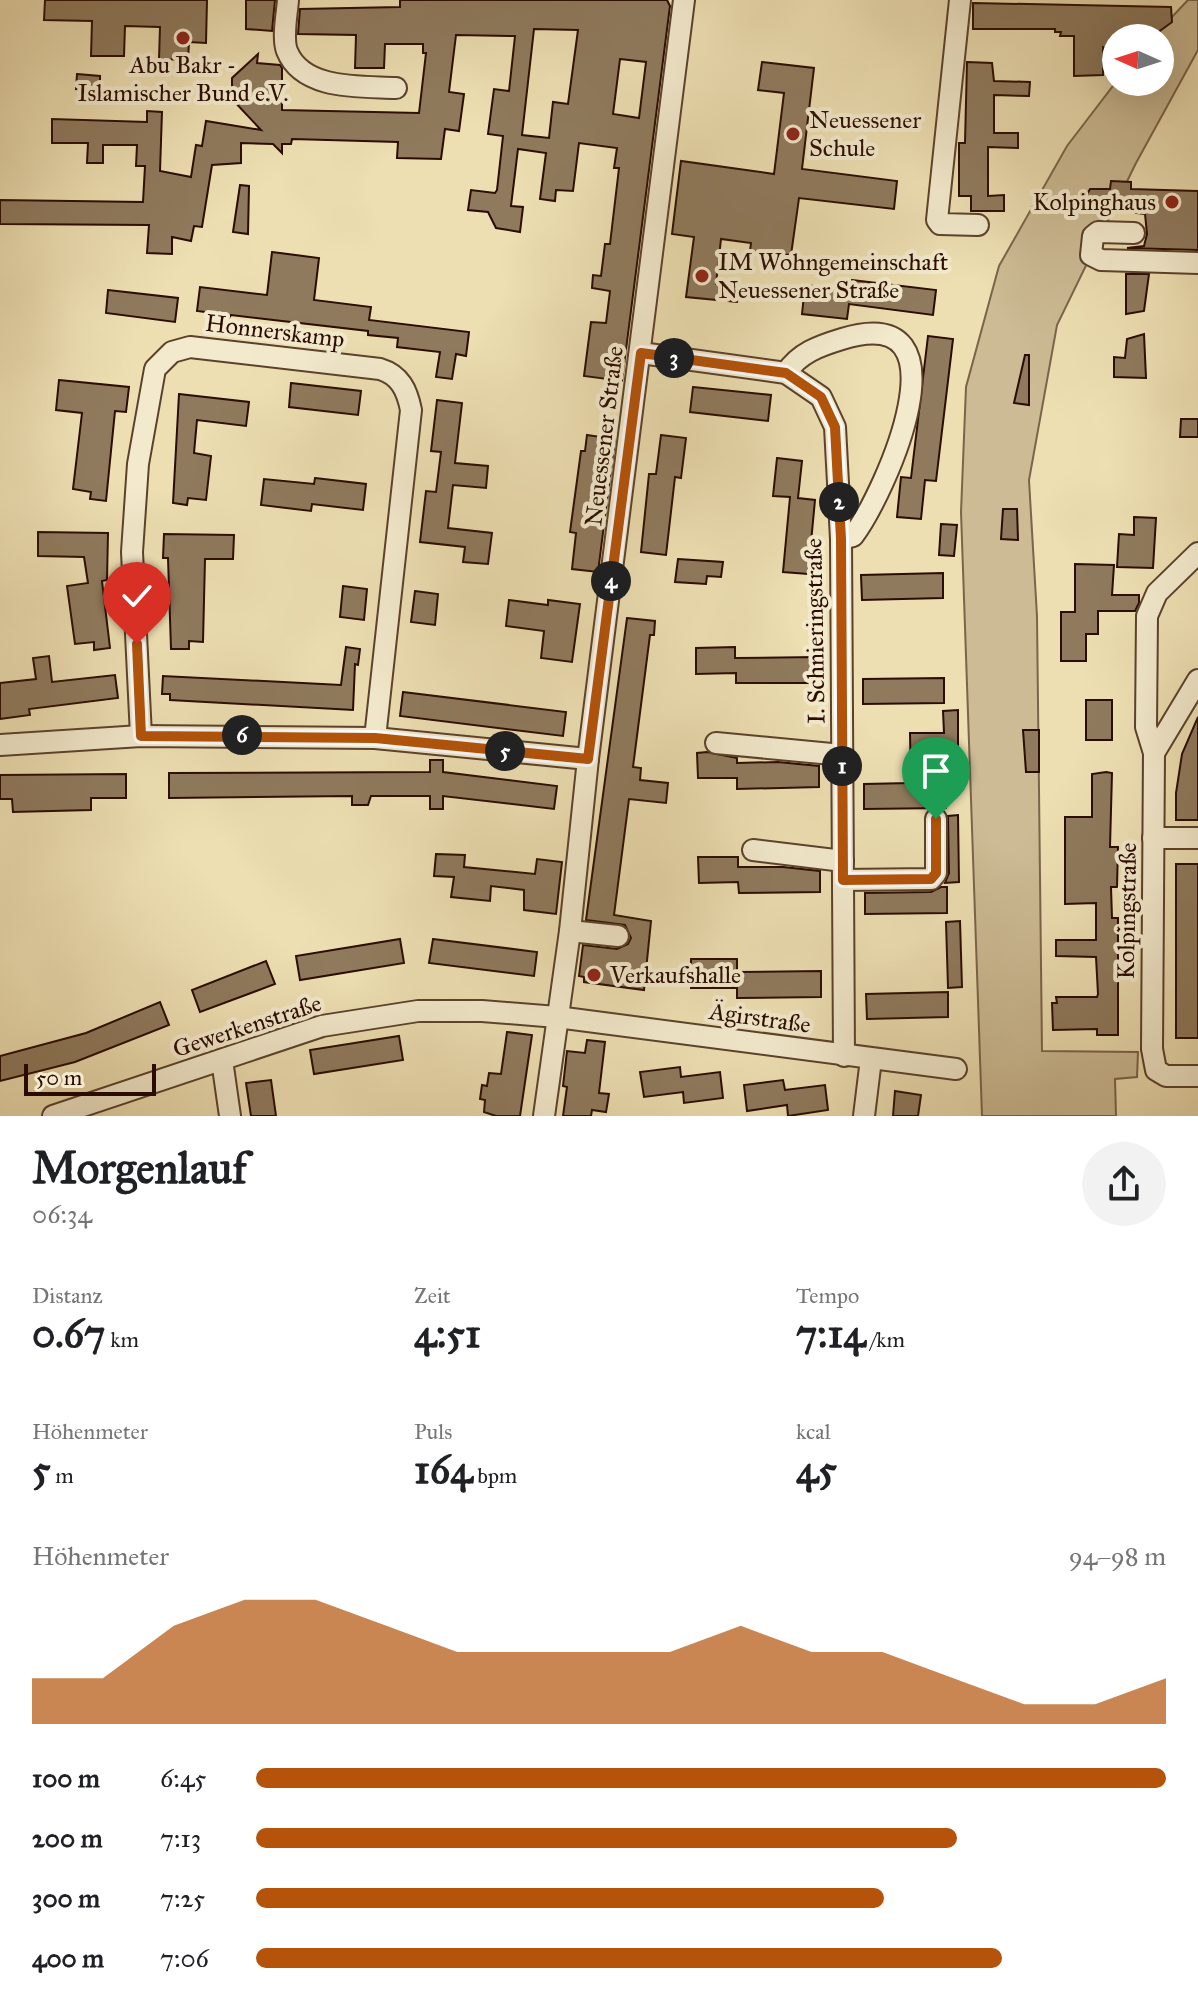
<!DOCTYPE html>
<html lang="de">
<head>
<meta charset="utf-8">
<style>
	:root { --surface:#fff; --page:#f2f2f2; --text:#202124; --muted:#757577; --accent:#b45309 }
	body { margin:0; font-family:"IM FELL Great Primer",serif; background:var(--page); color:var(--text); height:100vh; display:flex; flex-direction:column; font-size:30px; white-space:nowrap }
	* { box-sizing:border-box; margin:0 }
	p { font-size:26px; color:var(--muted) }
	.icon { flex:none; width:44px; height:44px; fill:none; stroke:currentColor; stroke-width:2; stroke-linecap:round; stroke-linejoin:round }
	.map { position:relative; height:1116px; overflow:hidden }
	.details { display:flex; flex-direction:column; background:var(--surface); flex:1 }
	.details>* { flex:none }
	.needle { width:52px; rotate:273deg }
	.tools { position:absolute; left:1102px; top:24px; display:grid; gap:16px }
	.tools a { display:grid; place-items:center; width:72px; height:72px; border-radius:50%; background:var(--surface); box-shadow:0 8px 32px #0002; font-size:40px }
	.scale { position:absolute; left:24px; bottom:20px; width:132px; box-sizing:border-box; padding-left:8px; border:4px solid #2a0c00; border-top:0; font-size:22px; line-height:28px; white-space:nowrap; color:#2a0c00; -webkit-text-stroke:6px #f3eacd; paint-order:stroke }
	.pin { position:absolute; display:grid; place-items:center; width:68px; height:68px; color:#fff; margin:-82px -34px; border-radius:50% 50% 50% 0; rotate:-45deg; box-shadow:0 0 8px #0007 }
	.pin .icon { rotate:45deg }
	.km { position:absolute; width:40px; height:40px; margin:-20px; border-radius:50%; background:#222; color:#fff; font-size:22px; line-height:40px; text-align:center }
	.round { display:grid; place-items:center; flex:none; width:84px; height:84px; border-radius:42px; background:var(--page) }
	.overview { display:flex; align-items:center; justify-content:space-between; height:136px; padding:0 32px }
	h1 { font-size:44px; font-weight:800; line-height:60px }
	.metrics { display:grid; grid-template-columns:repeat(3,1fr); gap:12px; height:136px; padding:8px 32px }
	.metrics div { display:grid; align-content:center }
	.metrics b { font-size:40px; font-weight:800 }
	.metrics small { font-size:22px; font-weight:400 }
	.metrics p { font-size:22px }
	.chart { height:224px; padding:16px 32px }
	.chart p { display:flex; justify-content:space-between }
	.chart svg { width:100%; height:144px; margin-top:8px; fill:var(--accent); opacity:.7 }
	ul { padding:0 32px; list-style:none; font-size:26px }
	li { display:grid; grid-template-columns:128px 96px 1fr; align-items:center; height:60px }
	li i { height:20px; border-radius:10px; background:var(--accent) }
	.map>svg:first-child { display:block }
	.green { fill:#ccbb94; stroke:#7b644a; stroke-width:2 }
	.building { fill:#8f7a5d; stroke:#2a0c00; stroke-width:2; fill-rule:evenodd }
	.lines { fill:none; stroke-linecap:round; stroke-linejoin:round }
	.minor-casing { stroke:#5b412c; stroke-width:24 }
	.minor { stroke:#f3eacd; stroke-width:20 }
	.route-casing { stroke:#fff; stroke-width:16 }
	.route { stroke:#b45309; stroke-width:10 }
	.poi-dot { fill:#8f2418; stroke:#f3eacd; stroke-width:3 }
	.labels { text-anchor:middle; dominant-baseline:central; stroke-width:8; stroke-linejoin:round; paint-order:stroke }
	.poi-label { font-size:24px; fill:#2a0c00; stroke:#f3eacd; text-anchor:start }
	.street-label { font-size:24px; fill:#2a0c00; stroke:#f3eacd }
</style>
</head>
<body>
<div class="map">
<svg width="1198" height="1116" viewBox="0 0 1198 1116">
	<rect width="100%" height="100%" fill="#eddfb2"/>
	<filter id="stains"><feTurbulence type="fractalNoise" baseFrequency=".0025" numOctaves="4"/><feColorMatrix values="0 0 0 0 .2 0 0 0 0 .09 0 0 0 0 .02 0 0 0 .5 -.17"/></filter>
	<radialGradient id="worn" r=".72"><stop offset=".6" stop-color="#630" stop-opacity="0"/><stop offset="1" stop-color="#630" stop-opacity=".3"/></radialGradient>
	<path class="green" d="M1188,0H1198V50L1136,163L1057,325L1029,480L1037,616L1042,1051L1138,1052L1137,1077L1115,1079L1116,1116H982L961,512L966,387L999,266L1067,146L1116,82H1160V38H1152Z"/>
	<g class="building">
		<path d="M45,0H207L206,43L189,42L188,60L159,59L160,27L125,26L124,56H91L92,21L44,20Z"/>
		<path d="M246,0H275L272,31L246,29Z"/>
		<path d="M400,0H667L670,6L622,381L584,376L591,322L606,323L610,291L592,288L593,275L601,276L605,244H610L619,168H614L617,148L579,143L573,191L556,190L555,201L540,199L546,153L518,149L511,206L523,207L520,232L496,228L488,212L468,210L471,190L495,193L497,190L503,136L488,134L494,89L509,91L515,36L456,35L449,92L464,94L459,131L445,129L441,159L397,158L398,142L292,139L291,144H282V153L273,144L241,143V163L212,165L202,227L194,226L191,241L172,237V254L147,253L149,225L0,224V200L143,202L145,166H136L137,145H103V163H87L88,143H52V119L147,122V111L162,112L160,171L191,177L196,145L202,146L206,121L261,130L232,99V78L258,54L257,63L280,65L282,68V110L419,113L426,53H423V44H385L384,68H355L356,35L298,34L300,9L400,7ZM534,29L578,30L568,104L553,102L549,138L522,135ZM620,59L646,62L639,118L613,114Z"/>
		<path d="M973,3L1171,7L1172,22L1153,36L1116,38V48L1103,47V75L1074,76V36H1060L1061,32H1055V29H973Z"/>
		<path d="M762,62L814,68L802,169L897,181L894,209L799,198L791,255L750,251L751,243L721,239L716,284L739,288L737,302L686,297L694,237L672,234L681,161L774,174L784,93L758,90Z"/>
		<path d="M967,62L992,63L994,81L1030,82L1029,96L994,95V133H1018V148L988,147V196L1004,195V211H971V196H959V143H965Z"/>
		<path d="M77,74L100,76V91L76,89Z"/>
		<path d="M1111,181L1131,182V189L1198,191V250L1127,248L1144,246L1147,234L1145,214L1081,206L1090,189H1110Z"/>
		<path d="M240,185L249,186L248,234L233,232Z"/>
		<path d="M272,252L319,258L314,300L371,307L369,320L469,332L466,356L456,354L452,379L436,377L440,352L397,347L398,338L368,335V331L231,315L224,325L220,314L197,311L200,287L267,295Z"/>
		<path d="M1126,274H1149L1144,311L1126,314Z"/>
		<path d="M852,280L936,290L933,315L849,304L847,319L802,314L805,285L851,290Z"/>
		<path d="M108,290L178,298L175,322L106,313Z"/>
		<path d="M1144,334L1146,378L1114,377V357L1125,358L1127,339Z"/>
		<path d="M928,336L953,339L936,481L925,480L921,519L897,517L901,477L911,478Z"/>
		<path d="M1025,355H1029V405L1014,403Z"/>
		<path d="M59,380L129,387L126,412L115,411L106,501L90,499L91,492L73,489L82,413L56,410Z"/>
		<path d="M291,383L361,391L358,415L289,407Z"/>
		<path d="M693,387L771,395L768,421L690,412Z"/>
		<path d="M179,394L249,402L246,426L197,420L194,453L211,456L206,500L188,498L187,505L173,503Z"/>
		<path d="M437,400L462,403L455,463L488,466L486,488L453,485L448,528L492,533L488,564L463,562L465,547L420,542L426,491L436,492L441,452L431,451Z"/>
		<path d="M1181,419H1198V437H1180Z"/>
		<path d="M587,435L615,439L598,572L572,569L576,533L570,532L581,451H585Z"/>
		<path d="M661,435L686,438L681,478L675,477L666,555L641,552L649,474H656Z"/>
		<path d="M777,458L802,461L798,498L815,500L808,574L783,572L790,497L773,496Z"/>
		<path d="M315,478L366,484L363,510L312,504L311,511L261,505L264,479L314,484Z"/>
		<path d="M1003,509H1017L1018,540L1001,539Z"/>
		<path d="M1134,517L1156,518L1153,568L1117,567L1119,534L1134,535Z"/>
		<path d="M941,524L957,525L954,556L939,555Z"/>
		<path d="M38,532L108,533L107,580L102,581L110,648L94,650V642L75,644L67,586L88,583L84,557L38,556Z"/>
		<path d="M164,534L234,535L233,559H205L203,642L189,641V649H171L168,558H163Z"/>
		<path d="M678,559L723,562L721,577L707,576L706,584L675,582Z"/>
		<path d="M1075,564L1114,565L1112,595H1139V603L1135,611H1098V634H1086V661H1061V612H1075Z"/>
		<path d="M943,573V598L862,600L861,575Z"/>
		<path d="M343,586L367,589L364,620L340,617Z"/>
		<path d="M415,591L438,594L435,625L411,622Z"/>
		<path d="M509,600L548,605V600L580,604L572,662L541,658L544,631L506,626Z"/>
		<path d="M627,618L655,621L654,635H650L633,767L641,768L640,780L668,783L666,803L629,799L614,915L651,921L644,990L584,982V977L579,976L583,945L617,949L628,944L631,938L625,925L586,920Z"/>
		<path d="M346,647L360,649L358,665L355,664L353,710L170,700V694H162L163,676L341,685Z"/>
		<path d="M735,647V658L817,657V683H736V673L696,674V648Z"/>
		<path d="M49,656L52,682L115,675L118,698L29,709L30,715L0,719V683L36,679L33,658Z"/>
		<path d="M944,678V703L863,704V679Z"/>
		<path d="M403,692L566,712L563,736L400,716Z"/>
		<rect x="1086" y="700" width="26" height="40"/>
		<path d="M958,710V778H946V808L864,809V784L911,783L910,733H944L943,711Z"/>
		<path d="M1198,717V820H1176V793L1182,754Z"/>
		<path d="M1023,730H1039V772H1026Z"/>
		<path d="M707,752L737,758V763L778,762L819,766V787L737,789V778H698L697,753Z"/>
		<path d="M430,760H443V772L557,786L554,809L443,796V809H430V796H371L368,805H352V796L169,798V773L430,772Z"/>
		<path d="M1106,772L1112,773L1110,847H1118L1117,887H1111L1112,918H1118V1035H1097V1029L1053,1030L1052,1003H1057L1056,997H1097L1098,994L1096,957L1056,956V940H1096V903L1065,904V817H1092V774Z"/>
		<path d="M126,774V798H91V810L13,812L12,799H0V775Z"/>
		<path d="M958,815L959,882L945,883L949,873L948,816Z"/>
		<path d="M436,854L465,855L464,867L535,874L537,859L562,862L556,914L524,910V890L491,886L490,901L451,897L454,877L434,876Z"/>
		<path d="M698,857H738V867H783L820,871V892L739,893L738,882L699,883Z"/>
		<rect x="1176" y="864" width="22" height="174"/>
		<path d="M941,887H947V913L865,914V893L931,892Z"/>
		<path d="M960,921L962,987L948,988L946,922Z"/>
		<path d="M400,939L404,963L300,980L296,956Z"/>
		<path d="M433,939L537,952L534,976L429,963Z"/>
		<path d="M691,959H737V972L821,971V997L737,998V988H691Z"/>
		<path d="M266,961L275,984L200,1012L192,990Z"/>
		<path d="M948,992V1017L867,1019L866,994Z"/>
		<path d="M160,1002L169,1025L75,1062L0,1081V1056L86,1033Z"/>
		<path d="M507,1032L532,1035L520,1116H496L484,1112L485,1100L480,1099L482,1085L487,1086L489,1073L501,1074Z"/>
		<path d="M399,1036L403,1060L314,1074L310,1050Z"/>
		<path d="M587,1040L605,1042L599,1093L609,1094L606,1112L592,1110L591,1116H563L567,1087L563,1086L567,1051L585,1053Z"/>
		<path d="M680,1067L681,1077L720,1072L723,1098L684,1103L683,1092L644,1097L640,1072Z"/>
		<path d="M271,1080L276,1116H251L246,1083Z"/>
		<path d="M783,1080L785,1090L825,1085L828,1110L788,1116L787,1105L747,1111L744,1085Z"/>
		<path d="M895,1091L921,1095L918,1116H893Z"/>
	</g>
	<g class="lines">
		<defs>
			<g id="minor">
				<path d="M288,0C287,14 282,38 287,51C303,91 362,86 396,88"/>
				<path d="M960,0L937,220L940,224L978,225"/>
				<path d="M1134,233L1098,232L1093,236L1091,255L1101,260L1198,263"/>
				<path d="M641,353L786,373L821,397L835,427L841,539L844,1056"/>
				<path d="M786,373C799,353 819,346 842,339C972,299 886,492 853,536L841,539"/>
				<path d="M1198,680L1154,753L1152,1049L1156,1070L1166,1076H1198"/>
				<path d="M141,736L132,552L138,464L155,369L172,352L190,347L380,369C400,375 407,390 411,410L375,738"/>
				<path d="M716,743L842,755"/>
				<path d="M0,745L141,736L375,738L588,759"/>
				<path d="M1154,753L1146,727L1147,616L1157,593L1198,553"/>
				<path d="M1153,838H1198"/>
				<path d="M753,850L843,861"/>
				<path d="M843,880L931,879L936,873V819"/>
				<path d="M570,931L618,936"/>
				<path d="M222,1060L230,1116"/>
				<path d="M53,1116L322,1026L418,1011H482L557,1017L956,1069"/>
				<path d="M544,1116L570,931L588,759L684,0"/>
				<path d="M864,1116L871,1059"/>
			</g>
		</defs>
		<use href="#minor" class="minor-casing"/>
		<use href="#minor" class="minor"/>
	</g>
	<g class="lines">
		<defs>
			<path id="route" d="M137,644L141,736L375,738L588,759L641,353L786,373L821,397L835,427L841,539L843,880L931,879L936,873V819"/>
		</defs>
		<use href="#route" class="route-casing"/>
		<use href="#route" class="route"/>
	</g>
	<g class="poi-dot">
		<circle cx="183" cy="38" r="8"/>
		<circle cx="793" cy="134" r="8"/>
		<circle cx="1172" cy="202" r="8"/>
		<circle cx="702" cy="276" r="8"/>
		<circle cx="594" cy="975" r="8"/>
	</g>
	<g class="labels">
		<g class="poi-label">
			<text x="183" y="65" text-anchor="middle">Abu Bakr -<tspan x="183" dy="28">Islamischer Bund e.V.</tspan></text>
			<text x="809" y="120">Neuessener<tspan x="809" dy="28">Schule</tspan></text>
			<text x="1156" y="202" text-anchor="end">Kolpinghaus</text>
			<text x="718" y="262">IM Wohngemeinschaft<tspan x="718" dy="28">Neuessener Straße</tspan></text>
			<text x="610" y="975">Verkaufshalle</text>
		</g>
		<g class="street-label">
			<text transform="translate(275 331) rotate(7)">Honnerskamp</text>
			<text transform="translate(604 436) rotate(-83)">Neuessener Straße</text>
			<text transform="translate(815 631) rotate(-91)">I. Schnieringstraße</text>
			<text transform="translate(1127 911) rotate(-89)">Kolpingstraße</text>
			<text transform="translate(760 1018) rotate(8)">Ägirstraße</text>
			<text transform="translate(247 1026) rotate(-18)">Gewerkenstraße</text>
		</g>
	</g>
	<rect width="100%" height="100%" filter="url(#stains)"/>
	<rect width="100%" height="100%" fill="url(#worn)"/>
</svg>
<div class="tools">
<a><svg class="needle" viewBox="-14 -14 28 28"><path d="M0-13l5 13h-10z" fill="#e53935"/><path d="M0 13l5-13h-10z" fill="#757577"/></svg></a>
</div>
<div class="scale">50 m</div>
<div class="pin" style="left:936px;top:819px;background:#1e9e55"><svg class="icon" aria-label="arrive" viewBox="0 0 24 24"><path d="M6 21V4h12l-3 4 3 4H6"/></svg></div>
<div class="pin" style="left:137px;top:644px;background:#d93025"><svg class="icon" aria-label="check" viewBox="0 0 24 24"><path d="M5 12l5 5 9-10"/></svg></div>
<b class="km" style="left:842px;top:766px">1</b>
<b class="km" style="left:839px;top:502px">2</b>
<b class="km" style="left:674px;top:358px">3</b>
<b class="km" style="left:611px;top:581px">4</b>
<b class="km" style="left:505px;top:751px">5</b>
<b class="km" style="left:242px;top:735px">6</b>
</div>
<section class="details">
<div class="overview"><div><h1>Morgenlauf</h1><p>06:34</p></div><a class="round"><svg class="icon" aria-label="share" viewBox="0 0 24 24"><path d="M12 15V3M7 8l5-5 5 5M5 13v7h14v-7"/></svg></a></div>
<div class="metrics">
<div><p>Distanz</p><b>0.67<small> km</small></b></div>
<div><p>Zeit</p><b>4:51</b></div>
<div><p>Tempo</p><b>7:14<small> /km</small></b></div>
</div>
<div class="metrics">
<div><p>Höhenmeter</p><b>5<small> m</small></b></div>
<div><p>Puls</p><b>164<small> bpm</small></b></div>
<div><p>kcal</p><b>45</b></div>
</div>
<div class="chart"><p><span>Höhenmeter</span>94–98 m</p>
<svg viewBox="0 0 160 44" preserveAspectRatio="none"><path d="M0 44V30L10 30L20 14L30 6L40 6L50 14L60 22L70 22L80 22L90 22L100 14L110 22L120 22L130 30L140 38L150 38L160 30V44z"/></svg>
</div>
<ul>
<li><b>100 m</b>6:45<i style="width:100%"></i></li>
<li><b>200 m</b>7:13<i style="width:77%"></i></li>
<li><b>300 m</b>7:25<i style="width:69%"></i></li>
<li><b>400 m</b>7:06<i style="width:82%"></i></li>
</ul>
</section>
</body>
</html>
